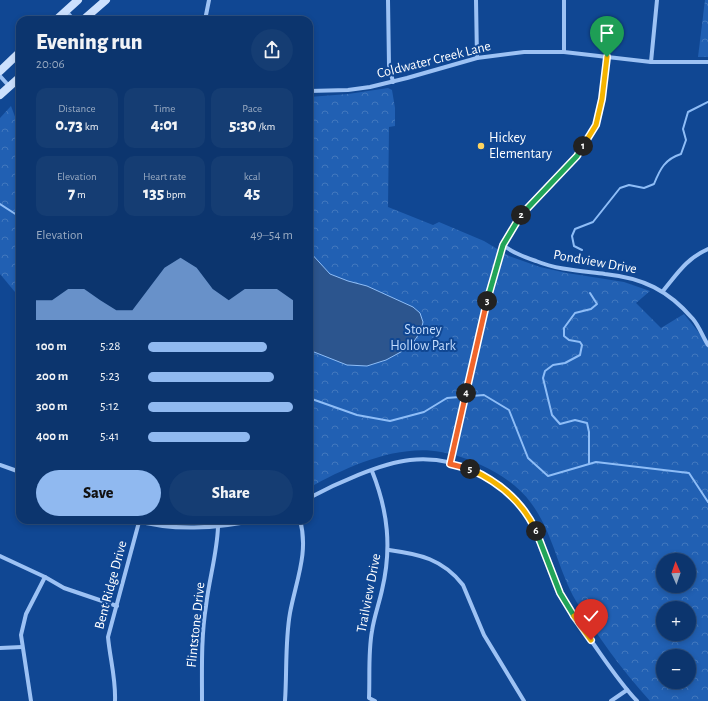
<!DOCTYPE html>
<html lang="en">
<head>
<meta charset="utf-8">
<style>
	:root { --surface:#0c356e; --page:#153d73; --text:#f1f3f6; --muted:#9aabc2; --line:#2c5081; --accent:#90b9f0 }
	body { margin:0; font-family:"Alegreya Sans",sans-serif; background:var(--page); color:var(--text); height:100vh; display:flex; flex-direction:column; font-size:15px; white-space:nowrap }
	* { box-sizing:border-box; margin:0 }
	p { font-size:13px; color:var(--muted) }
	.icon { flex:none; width:22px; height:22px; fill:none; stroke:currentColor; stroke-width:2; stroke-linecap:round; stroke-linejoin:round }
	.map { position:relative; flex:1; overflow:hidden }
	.details { position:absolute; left:16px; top:16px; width:297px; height:508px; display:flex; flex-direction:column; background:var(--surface); border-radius:12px; box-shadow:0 2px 6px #0003,0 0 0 1px var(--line) }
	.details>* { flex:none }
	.needle { width:26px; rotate:358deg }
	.fabs { position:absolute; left:656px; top:553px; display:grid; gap:8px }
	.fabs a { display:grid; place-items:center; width:40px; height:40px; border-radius:50%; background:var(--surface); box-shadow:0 2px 6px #0003,0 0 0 1px var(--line); font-size:20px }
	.pin { position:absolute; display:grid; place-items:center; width:34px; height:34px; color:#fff; margin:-41px -17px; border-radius:50% 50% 50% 0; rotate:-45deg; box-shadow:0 0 4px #0007 }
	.pin .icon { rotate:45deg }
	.km { position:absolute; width:20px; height:20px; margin:-10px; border-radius:50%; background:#222; color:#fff; font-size:11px; line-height:20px; text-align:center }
	.round { display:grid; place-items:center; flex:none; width:42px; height:42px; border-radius:21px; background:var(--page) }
	.head { display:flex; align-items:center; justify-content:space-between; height:68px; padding:0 20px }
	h1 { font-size:22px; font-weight:800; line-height:30px }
	.metrics { display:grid; grid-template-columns:repeat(3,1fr); gap:6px; height:68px; padding:4px 20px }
	.metrics div { display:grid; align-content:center; border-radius:10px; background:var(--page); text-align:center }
	.metrics b { font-size:17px; font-weight:800 }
	.metrics small { font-size:11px; font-weight:400 }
	.metrics p { font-size:11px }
	.chart { height:112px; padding:8px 20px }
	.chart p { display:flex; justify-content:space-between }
	.chart svg { width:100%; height:72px; margin-top:4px; fill:var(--accent); opacity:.7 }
	.action { display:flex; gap:8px; margin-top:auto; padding:8px 20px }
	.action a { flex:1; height:46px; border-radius:24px; background:var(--accent); color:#111; font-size:16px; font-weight:800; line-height:46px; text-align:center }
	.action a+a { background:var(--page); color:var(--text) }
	ul { padding:0 20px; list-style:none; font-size:13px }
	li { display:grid; grid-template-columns:64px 48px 1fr; align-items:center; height:30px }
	li i { height:10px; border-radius:5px; background:var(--accent) }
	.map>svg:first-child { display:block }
	.forest { fill:url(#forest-crowns); fill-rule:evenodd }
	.water { fill:#2c558e; stroke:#8ebdf7 }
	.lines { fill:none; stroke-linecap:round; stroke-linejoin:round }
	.stream { stroke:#8ebdf7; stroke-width:2 }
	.minor { stroke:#9dc2f4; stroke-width:4 }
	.secondary { stroke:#cce0fd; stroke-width:8 }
	.split-1-casing { stroke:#fff; stroke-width:8 }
	.split-2-casing { stroke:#fff; stroke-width:8 }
	.split-3-casing { stroke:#fff; stroke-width:8 }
	.split-4-casing { stroke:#fff; stroke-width:8 }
	.split-5-casing { stroke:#fff; stroke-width:8 }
	.split-6-casing { stroke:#fff; stroke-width:8 }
	.split-7-casing { stroke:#fff; stroke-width:8 }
	.split-8-casing { stroke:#fff; stroke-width:8 }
	.split-1 { stroke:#f5b400; stroke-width:5 }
	.split-2 { stroke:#22a559; stroke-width:5 }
	.split-3 { stroke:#22a559; stroke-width:5 }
	.split-4 { stroke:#f0652b; stroke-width:5 }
	.split-5 { stroke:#f0652b; stroke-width:5 }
	.split-6 { stroke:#f5b400; stroke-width:5 }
	.split-7 { stroke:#22a559; stroke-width:5 }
	.split-8 { stroke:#f5b400; stroke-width:5 }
	.poi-dot { fill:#ffd45f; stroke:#104793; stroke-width:1.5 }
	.labels { text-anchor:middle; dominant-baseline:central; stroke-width:4; stroke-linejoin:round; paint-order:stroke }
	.street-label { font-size:14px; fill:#fff; stroke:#104793 }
	.poi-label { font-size:14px; fill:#fff; stroke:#104793; text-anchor:start }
	.park-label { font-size:14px; fill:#c4ddfe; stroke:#104793 }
</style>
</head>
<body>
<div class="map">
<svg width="708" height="701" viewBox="0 0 708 701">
	<defs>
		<pattern id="forest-crowns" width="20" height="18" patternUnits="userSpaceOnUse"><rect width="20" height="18" fill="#2160b3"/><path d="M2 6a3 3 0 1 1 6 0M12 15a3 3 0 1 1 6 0" fill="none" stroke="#4278be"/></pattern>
	</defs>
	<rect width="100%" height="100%" fill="#104793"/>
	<g class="forest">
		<path d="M705,0H708V57H698Z"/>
		<path d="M388,88L392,90L395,108V126L389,127L388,207L433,225L439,222L484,241L509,256L540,267L567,273L624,282L650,291L636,303L661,328L684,314L708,344V701H650C623,671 597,636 576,601C558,570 553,532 531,503C519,486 499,473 481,465C468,459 454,454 441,452C397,444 346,467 309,488V97L348,94ZM663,560H689V586H663ZM663,608H689V634H663ZM663,656H689V682H663Z"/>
		<path d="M11,106L20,130V298L0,274V118Z"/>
	</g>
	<path class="water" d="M309,251L330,274L348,281L367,286L413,307L420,313L423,322L421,331L410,347L386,360L367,366L347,365L309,350Z"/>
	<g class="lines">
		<g class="stream">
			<path d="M0,204L20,217"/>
			<path d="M582,250L574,246L572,236L575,229L593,222L620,188L629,185L644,188L654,184C660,169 665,159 681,154L686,140L683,129L688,112L708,102"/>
			<path d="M309,398L357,415L390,421L424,412L447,398L484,395L509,410L528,458L548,476L596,462L689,473L708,502"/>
			<path d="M589,463V432L587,423L575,420L560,424L552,415L543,378L545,371L553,365L565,363L580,355L582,345L580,342L569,340L564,336V328L575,313L591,309L597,304L590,293"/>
		</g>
		<g class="minor">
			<path d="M388,0L389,65L393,82"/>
			<path d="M476,0L477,58"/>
			<path d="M564,0V52"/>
			<path d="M66,11L74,20"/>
			<path d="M205,20L209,0"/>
			<path d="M651,62L657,0"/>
			<path d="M0,76L9,86"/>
			<path d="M309,91L348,90L370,87L407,78L477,58L524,52H564L651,62H708"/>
			<path d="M503,245C513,253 524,257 536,261C558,270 582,271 605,274C643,278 668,290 693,319C699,326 703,337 708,345"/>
			<path d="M663,291C677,274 687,258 708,249"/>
			<path d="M450,464C464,406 474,347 491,289C495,275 497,259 503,245C523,198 572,171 596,126C604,110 605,76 607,57"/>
			<path d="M0,465L20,472"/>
			<path d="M372,471C388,511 392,548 382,590C379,604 374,617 372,631C368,653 370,676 369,698L375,701"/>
			<path d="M309,498C335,484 381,463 410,460C455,455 503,478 527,515C544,540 547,570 561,596C569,611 580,625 590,639C605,660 619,682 637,701"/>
			<path d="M134,520C171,531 217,529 255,520"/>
			<path d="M389,550C419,554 443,559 463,585L484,635L524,701"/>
			<path d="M0,556L45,577L64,588L117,606"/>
			<path d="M0,648L22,647"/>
			<path d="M31,701L21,635L26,614L45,577"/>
			<path d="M115,701C116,679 110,659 108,637L139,522"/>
			<path d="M202,701C202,669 201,637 206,606C209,579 217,554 218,527"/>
			<path d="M285,701C287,672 285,641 290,613C296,581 309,552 300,520"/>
			<path d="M611,701L627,690"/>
		</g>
		<g class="secondary">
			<path d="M56,20L78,0"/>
			<path d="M83,20L106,0"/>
			<path d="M0,71L20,52"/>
			<path d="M0,95L20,77"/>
		</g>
	</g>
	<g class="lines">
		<defs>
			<path id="split-1" d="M583,146L596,125L602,99L607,57"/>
			<path id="split-2" d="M521,215L577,156L583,146"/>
			<path id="split-3" d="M487,301L503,245L521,215"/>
			<path id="split-4" d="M466,393L487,301"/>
			<path id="split-5" d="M466,393L450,464L470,469"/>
			<path id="split-6" d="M470,469C499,482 523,502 536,531"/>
			<path id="split-7" d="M536,531L560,593L574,616"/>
			<path id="split-8" d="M574,616L591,640"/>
		</defs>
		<use href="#split-1" class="split-1-casing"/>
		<use href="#split-2" class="split-2-casing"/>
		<use href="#split-3" class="split-3-casing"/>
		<use href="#split-4" class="split-4-casing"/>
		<use href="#split-5" class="split-5-casing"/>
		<use href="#split-6" class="split-6-casing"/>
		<use href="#split-7" class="split-7-casing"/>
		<use href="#split-8" class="split-8-casing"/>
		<use href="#split-1" class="split-1"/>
		<use href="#split-2" class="split-2"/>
		<use href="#split-3" class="split-3"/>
		<use href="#split-4" class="split-4"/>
		<use href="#split-5" class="split-5"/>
		<use href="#split-6" class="split-6"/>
		<use href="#split-7" class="split-7"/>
		<use href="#split-8" class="split-8"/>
	</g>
	<circle class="poi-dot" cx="481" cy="146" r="4"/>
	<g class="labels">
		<g class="street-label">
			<text transform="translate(434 60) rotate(-14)">Coldwater Creek Lane</text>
			<text transform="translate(595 262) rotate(10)">Pondview Drive</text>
			<text transform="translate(111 585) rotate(-75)">Bent Ridge Drive</text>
			<text transform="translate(369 593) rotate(-79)">Trailview Drive</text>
			<text transform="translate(196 625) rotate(-84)">Flintstone Drive</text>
		</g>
		<g class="poi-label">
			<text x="489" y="138">Hickey<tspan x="489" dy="16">Elementary</tspan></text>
		</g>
		<g class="park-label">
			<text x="423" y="330">Stoney<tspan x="423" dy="16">Hollow Park</tspan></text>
		</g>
	</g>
</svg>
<div class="fabs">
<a><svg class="needle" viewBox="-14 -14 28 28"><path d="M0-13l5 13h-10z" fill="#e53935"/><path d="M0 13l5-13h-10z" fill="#9aabc2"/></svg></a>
<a>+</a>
<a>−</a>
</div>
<div class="pin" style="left:607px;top:57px;background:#1e9e55"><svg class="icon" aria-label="arrive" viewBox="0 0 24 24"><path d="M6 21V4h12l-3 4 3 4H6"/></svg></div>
<div class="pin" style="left:591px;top:640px;background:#d93025"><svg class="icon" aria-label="check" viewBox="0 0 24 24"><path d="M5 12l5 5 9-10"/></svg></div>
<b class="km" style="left:583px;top:146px">1</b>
<b class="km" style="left:521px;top:215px">2</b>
<b class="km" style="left:487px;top:301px">3</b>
<b class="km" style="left:466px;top:393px">4</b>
<b class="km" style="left:470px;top:469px">5</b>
<b class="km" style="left:536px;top:531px">6</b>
<section class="details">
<div class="head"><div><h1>Evening run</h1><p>20:06</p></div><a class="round"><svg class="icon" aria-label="share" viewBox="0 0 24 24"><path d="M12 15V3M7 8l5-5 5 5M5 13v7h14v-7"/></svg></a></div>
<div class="metrics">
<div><p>Distance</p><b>0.73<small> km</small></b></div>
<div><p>Time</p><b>4:01</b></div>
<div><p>Pace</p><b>5:30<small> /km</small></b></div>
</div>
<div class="metrics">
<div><p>Elevation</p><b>7<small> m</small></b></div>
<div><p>Heart rate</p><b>135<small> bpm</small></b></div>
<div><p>kcal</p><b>45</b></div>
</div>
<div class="chart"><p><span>Elevation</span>49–54 m</p>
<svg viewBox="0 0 160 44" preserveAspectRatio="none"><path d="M0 44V32L10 32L20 25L30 25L40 32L50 38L60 38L70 25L80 12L90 6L100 12L110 25L120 32L130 25L140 25L150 25L160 32V44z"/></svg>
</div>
<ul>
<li><b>100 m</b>5:28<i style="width:82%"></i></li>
<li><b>200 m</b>5:23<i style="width:87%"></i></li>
<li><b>300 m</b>5:12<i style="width:100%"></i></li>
<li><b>400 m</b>5:41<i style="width:70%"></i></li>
</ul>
<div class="action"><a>Save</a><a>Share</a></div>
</section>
</div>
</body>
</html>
